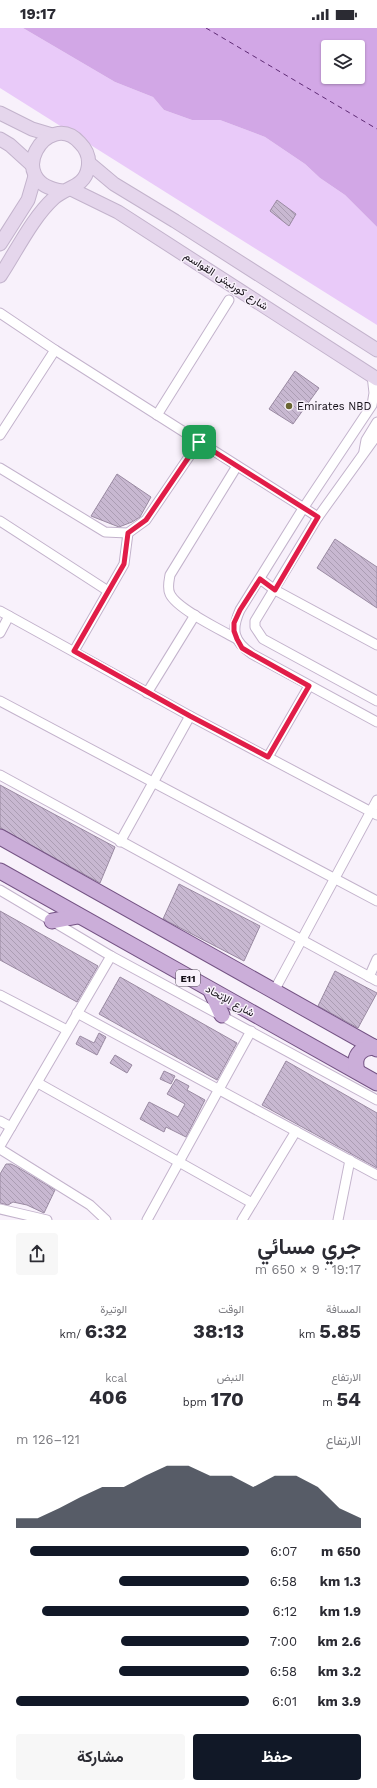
<!DOCTYPE html>
<html lang="ar">
<head>
<meta charset="utf-8">
<style>
	:root { --surface:#fff; --page:#f7f7f7; --text:#2b2b33; --muted:#7c7c81; --accent:#111827 }
	body { margin:0; font-family:"Work Sans",Vazirmatn,sans-serif; background:var(--page); color:var(--text); direction:rtl; height:100vh; display:flex; flex-direction:column; font-size:15px; white-space:nowrap }
	* { box-sizing:border-box; margin:0 }
	p { font-size:13px; color:var(--muted) }
	.icon { flex:none; width:22px; height:22px; fill:none; stroke:currentColor; stroke-width:2; stroke-linecap:round; stroke-linejoin:round }
	.map { position:relative; height:1192px; overflow:hidden; direction:ltr }
	.details { display:flex; flex-direction:column; background:var(--surface); flex:1 }
	.details>* { flex:none }
	.controls { position:absolute; left:321px; top:12px; display:grid; gap:8px }
	.controls a { display:grid; place-items:center; width:44px; height:44px; border-radius:4px; background:var(--surface); box-shadow:0 1px 3px #0004; font-size:20px }
	.pin { position:absolute; display:grid; place-items:center; width:34px; height:34px; color:#fff; margin:-17px; border-radius:8px; box-shadow:0 2px 6px #0006 }
	.round { display:grid; place-items:center; flex:none; width:42px; height:42px; border-radius:4px; background:var(--page) }
	.headline { display:flex; align-items:center; justify-content:space-between; height:68px; padding:0 16px }
	h1 { font-size:22px; font-weight:700; line-height:30px }
	.stats { display:grid; grid-template-columns:repeat(3,1fr); gap:6px; height:68px; padding:4px 16px }
	.stats div { display:grid; align-content:center }
	.stats b { font-size:20px; font-weight:700 }
	.stats small { font-size:11px; font-weight:400 }
	.stats p { font-size:11px }
	.chart { height:112px; padding:8px 16px }
	.chart p { display:flex; justify-content:space-between }
	.chart svg { width:100%; height:72px; margin-top:4px; fill:var(--accent); opacity:.7 }
	.primary-button { display:flex; gap:8px; margin-top:auto; padding:8px 16px }
	.primary-button a { flex:1; height:46px; border-radius:4px; background:var(--accent); color:#fff; font-size:16px; font-weight:700; line-height:46px; text-align:center }
	.primary-button a+a { background:var(--page); color:var(--text) }
	ul { padding:0 16px; list-style:none; font-size:13px }
	li { display:grid; grid-template-columns:64px 48px 1fr; align-items:center; height:30px }
	li i { height:10px; border-radius:5px; background:var(--accent) }
	.status { display:flex; justify-content:space-between; align-items:center; height:28px; padding:0 20px; background:var(--surface); direction:ltr }
	.status svg { height:11px; fill:currentColor }
	.map>svg:first-child { display:block }
	.green { fill:#e9caf9 }
	.water { fill:#d2a7e6; fill-rule:evenodd }
	.lines { fill:none; stroke-linecap:round; stroke-linejoin:round }
	.ferry { stroke:#5f2b75; stroke-width:1; stroke-dasharray:5 4; stroke-linecap:butt }
	.building { fill:url(#building-back-hatch); stroke:#9a8aa2 }
	.street-casing { stroke:#c3b3cc; stroke-width:11 }
	.secondary-casing { stroke:#c3b3cc; stroke-width:15 }
	.primary-casing { stroke:#745384; stroke-width:17 }
	.street { stroke:#fff; stroke-width:9 }
	.secondary { stroke:#e5d6ec; stroke-width:13 }
	.primary { stroke:#cbaed9; stroke-width:15 }
	.route-casing { stroke:#fff; stroke-width:8 }
	.route { stroke:#e11d48; stroke-width:5 }
	.poi-dot { fill:#6a6532; stroke:#f8f1fb; stroke-width:1.5 }
	.labels { text-anchor:middle; dominant-baseline:central; stroke-width:3; stroke-linejoin:round; paint-order:stroke }
	.shield { fill:#f8f1fb; stroke:#57515a; stroke-width:1 }
	.shield-label { font-size:10px; font-weight:bold; fill:#120d15 }
	.street-label { font-size:11px; fill:#120d15; stroke:#f8f1fb }
	.poi-label { font-size:11px; fill:#120d15; stroke:#f8f1fb; text-anchor:start }
</style>
</head>
<body>
<div class="status"><b>19:17</b><svg viewBox="0 0 49 12"><path d="M0 12V9h3v3zM5 12V6h3v6zM10 12V3h3v9zM15 12V0h3v12zM26 1h20v11H26zM47 4h2v5h-2z"/></svg></div>
<div class="map">
<svg width="377" height="1192" viewBox="0 0 377 1192">
	<defs>
		<pattern id="building-back-hatch" width="6" height="6" patternUnits="userSpaceOnUse"><rect width="6" height="6" fill="#c8b8d1"/><path d="M-1 5l2 2M0 0l6 6M5-1l2 2" fill="none" stroke="#ab9db3"/></pattern>
	</defs>
	<rect width="100%" height="100%" fill="#f8f1fb"/>
	<path class="green" d="M0,0H23L115,54L153,69L164,82L192,92H220L265,109L305,136L320,150L345,167L377,199V297L0,60Z"/>
	<path class="water" d="M23,0H377V199L345,167L320,150L305,136L265,109L220,92H192L164,82L153,69L115,54ZM328,19H358V49H328Z"/>
	<g class="lines">
		<path class="ferry" d="M206,0L377,101"/>
	</g>
	<g class="building">
		<path d="M277,172L296,186L289,198L270,183Z"/>
		<path d="M295,343L319,360L293,396L269,381Z"/>
		<path d="M117,446L151,469L140,489L132,494L119,499L91,488Z"/>
		<path d="M335,511L377,539V580L317,540Z"/>
		<path d="M0,757L115,819L100,855L0,800Z"/>
		<path d="M179,856L260,898L244,933L163,891Z"/>
		<path d="M0,883L98,938L77,974L0,932Z"/>
		<path d="M335,943L377,965L358,1000L318,978Z"/>
		<path d="M120,949L237,1015L217,1052L99,986Z"/>
		<path d="M99,1005L106,1009L97,1027L76,1016L80,1008L94,1015Z"/>
		<path d="M115,1027L132,1037L127,1045L110,1035Z"/>
		<path d="M286,1033L377,1085V1140L262,1077Z"/>
		<path d="M164,1043L175,1048L171,1056L160,1051Z"/>
		<path d="M176,1051L189,1058L187,1062L205,1072L186,1109L166,1099L164,1104L140,1091L149,1074L178,1089L185,1076L167,1066Z"/>
		<path d="M6,1136H11L17,1139L55,1162L44,1185L27,1177L13,1174L8,1177L0,1175V1146Z"/>
	</g>
	<g class="lines">
		<defs>
			<g id="street">
				<path d="M0,285L55,322L318,489"/>
				<path d="M372,347L374,365L372,377L304,479L240,582C231,602 233,613 252,626L377,694"/>
				<path d="M157,387L229,272"/>
				<path d="M0,407L55,322"/>
				<path d="M377,407L318,489L255,593V599L263,611L377,673"/>
				<path d="M364,423L366,412L377,394"/>
				<path d="M237,438L170,547C169,553 167,560 170,566C177,581 221,602 237,611"/>
				<path d="M0,440L105,504L128,505L146,492L199,414"/>
				<path d="M0,493L108,563"/>
				<path d="M260,551L275,562L377,617"/>
				<path d="M0,583L190,688L377,787"/>
				<path d="M0,605L9,588"/>
				<path d="M74,623L124,536L128,505"/>
				<path d="M147,665L195,587"/>
				<path d="M0,673L377,873"/>
				<path d="M268,729L309,658"/>
				<path d="M0,747L377,953"/>
				<path d="M120,814L190,688"/>
				<path d="M0,862L111,928L377,1072"/>
				<path d="M369,949L377,931"/>
				<path d="M274,963L377,772"/>
				<path d="M0,967L67,1002"/>
				<path d="M77,985L377,1147"/>
				<path d="M38,1055L252,1175"/>
				<path d="M0,1093L11,1099"/>
				<path d="M0,1118L111,928"/>
				<path d="M0,1121L90,1177L106,1192"/>
				<path d="M0,1181L47,1192"/>
				<path d="M147,1192L251,1003"/>
				<path d="M242,1192L296,1103"/>
				<path d="M338,1192L350,1132"/>
			</g>
			<g id="secondary">
				<path d="M0,85L32,101L52,107"/>
				<path d="M0,111L10,117L32,137"/>
				<path d="M89,135L114,156L175,193L377,322"/>
				<path d="M71,161L118,184L377,351"/>
				<path d="M0,216L28,172L35,148"/>
				<path d="M0,248C16,224 32,190 54,170C66,159 85,159 88,140C90,130 87,122 80,115C48,79 1,155 63,163"/>
			</g>
			<g id="primary">
				<path d="M0,809L377,1021"/>
				<path d="M0,843L377,1055"/>
				<path d="M52,893L78,888"/>
				<path d="M211,963L222,987"/>
				<path d="M357,1043C353,1029 359,1020 374,1019"/>
			</g>
		</defs>
		<use href="#street" class="street-casing"/>
		<use href="#secondary" class="secondary-casing"/>
		<use href="#primary" class="primary-casing"/>
		<use href="#street" class="street"/>
		<use href="#secondary" class="secondary"/>
		<use href="#primary" class="primary"/>
	</g>
	<g class="lines">
		<defs>
			<path id="route" d="M199,414L318,489L275,562L260,551L240,582L234,595V603L237,611L242,620L252,626L309,658L268,729L190,688L74,623L124,536L128,505L146,492Z"/>
		</defs>
		<use href="#route" class="route-casing"/>
		<use href="#route" class="route"/>
	</g>
	<circle class="poi-dot" cx="289" cy="378" r="4"/>
	<g class="labels">
		<rect class="shield" x="176" y="942" width="24" height="16" rx="3"/>
		<g class="shield-label">
			<text x="188" y="950">E11</text>
		</g>
		<g class="street-label">
			<text transform="translate(226 253) rotate(33)">شارع كورنيش القواسم</text>
			<text transform="translate(230 973) rotate(29)">شارع الإتحاد</text>
		</g>
		<g class="poi-label">
			<text x="297" y="378">Emirates NBD</text>
		</g>
	</g>
</svg>
<div class="controls">
<a><svg class="icon" aria-label="layers" viewBox="0 0 24 24"><path d="M12 4l9 5-9 5-9-5zM3 14l9 5 9-5"/></svg></a>
</div>
<div class="pin" style="left:199px;top:414px;background:#1e9e55"><svg class="icon" aria-label="arrive" viewBox="0 0 24 24"><path d="M6 21V4h12l-3 4 3 4H6"/></svg></div>
</div>
<section class="details">
<div class="headline"><div><h1>جري مسائي</h1><p>19:17 · 9 × 650 m</p></div><a class="round"><svg class="icon" aria-label="share" viewBox="0 0 24 24"><path d="M12 15V3M7 8l5-5 5 5M5 13v7h14v-7"/></svg></a></div>
<div class="stats">
<div><p>المسافة</p><b>5.85<small> km</small></b></div>
<div><p>الوقت</p><b>38:13</b></div>
<div><p>الوتيرة</p><b>6:32<small> /km</small></b></div>
</div>
<div class="stats">
<div><p>الارتفاع</p><b>54<small> m</small></b></div>
<div><p>النبض</p><b>170<small> bpm</small></b></div>
<div><p>kcal</p><b>406</b></div>
</div>
<div class="chart"><p><span>الارتفاع</span>121–126 m</p>
<svg viewBox="0 0 160 44" preserveAspectRatio="none"><path d="M0 44V38L10 38L20 32L30 25L40 19L50 19L60 12L70 6L80 6L90 12L100 12L110 19L120 12L130 12L140 19L150 32L160 38V44z"/></svg>
</div>
<ul>
<li><b>650 m</b>6:07<i style="width:94%"></i></li>
<li><b>1.3 km</b>6:58<i style="width:56%"></i></li>
<li><b>1.9 km</b>6:12<i style="width:89%"></i></li>
<li><b>2.6 km</b>7:00<i style="width:55%"></i></li>
<li><b>3.2 km</b>6:58<i style="width:56%"></i></li>
<li><b>3.9 km</b>6:01<i style="width:100%"></i></li>
</ul>
<div class="primary-button"><a>حفظ</a><a>مشاركة</a></div>
</section>
</body>
</html>
